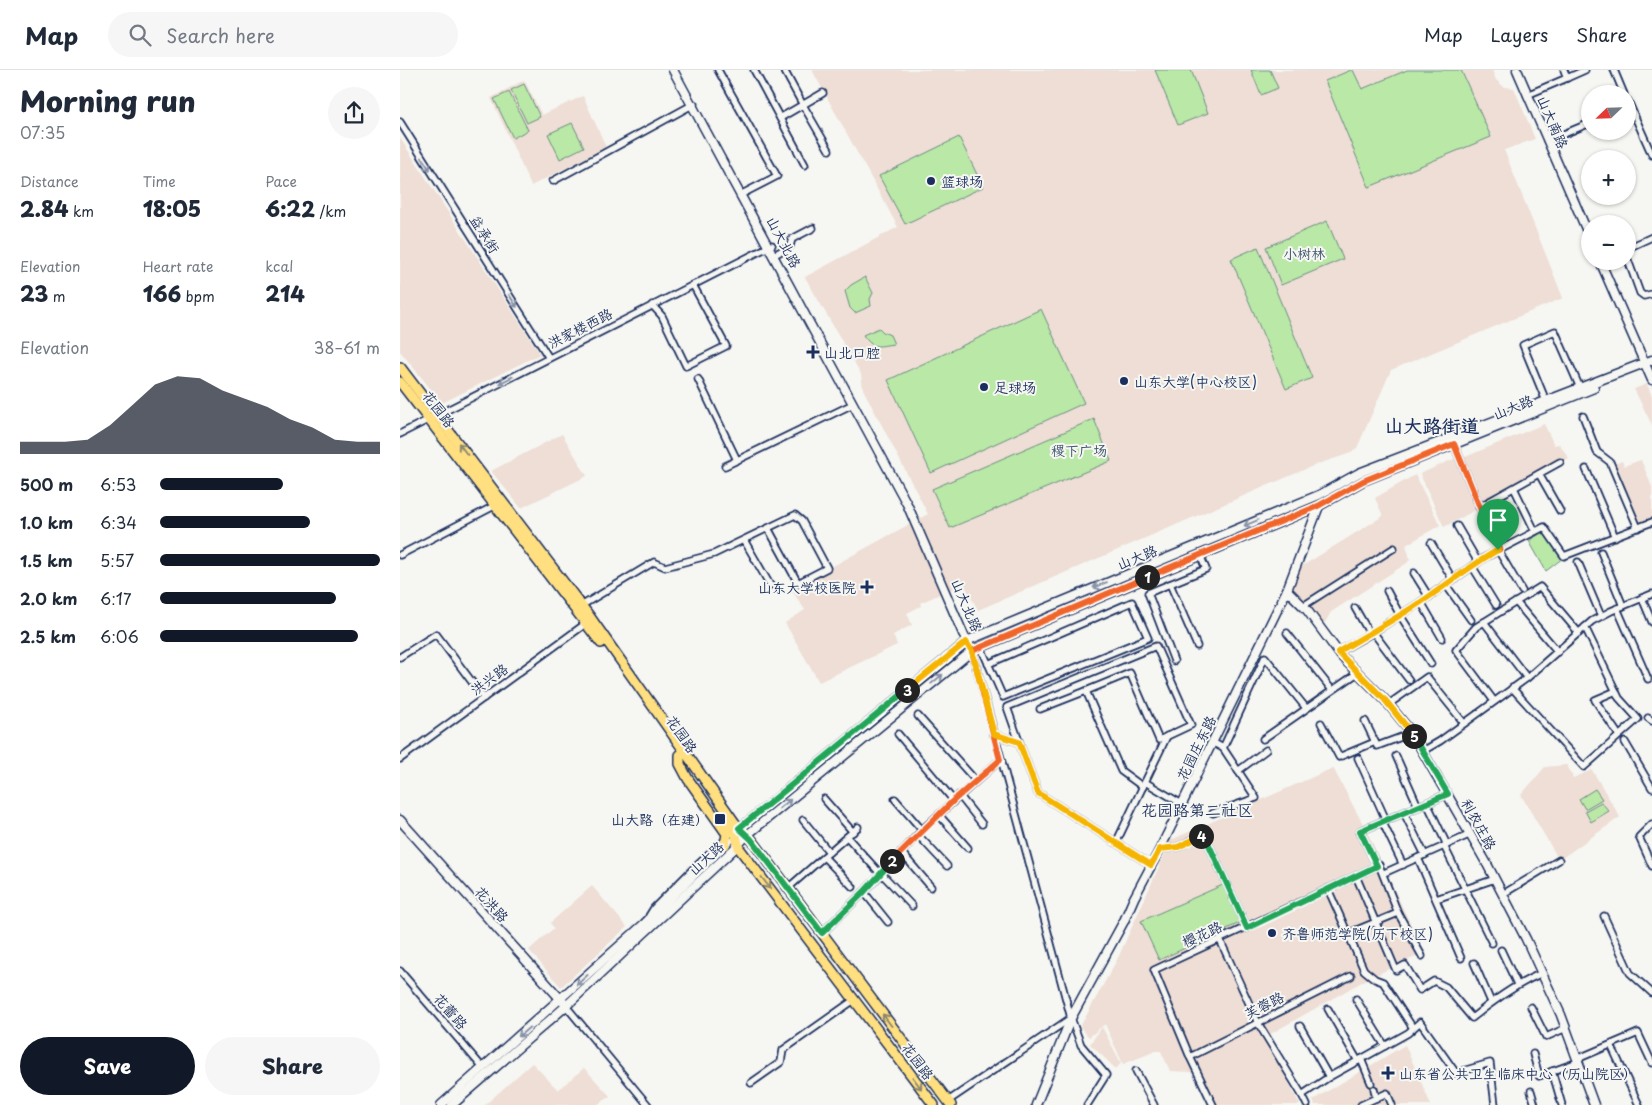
<!DOCTYPE html>
<html lang="en">
<head>
<meta charset="utf-8">
<style>
	:root { --surface:#fff; --page:#f6f6f7; --text:#1f2937; --muted:#747a83; --line:#e0e1e3; --accent:#111827 }
	body { margin:0; font-family:"Playpen Sans","LXGW WenKai TC",sans-serif; background:var(--page); color:var(--text); height:100vh; display:flex; flex-direction:column; font-size:19px; white-space:nowrap }
	* { box-sizing:border-box; margin:0 }
	p { font-size:16px; color:var(--muted) }
	.icon { flex:none; width:28px; height:28px; fill:none; stroke:currentColor; stroke-width:2; stroke-linecap:round; stroke-linejoin:round }
	.map { position:relative; flex:1; overflow:hidden }
	.details { display:flex; flex-direction:column; background:var(--surface); width:400px }
	.details>* { flex:none }
	.needle { width:32px; rotate:247deg }
	.fabs { position:absolute; left:1181px; top:15px; display:grid; gap:10px }
	.fabs a { display:grid; place-items:center; width:55px; height:55px; border-radius:50%; background:var(--surface); box-shadow:0 1px 4px #0004; font-size:25px }
	.pin { position:absolute; display:grid; place-items:center; width:42px; height:42px; color:#fff; margin:-51px -21px; border-radius:50% 50% 50% 0; rotate:-45deg; box-shadow:0 0 5px #0007 }
	.pin .icon { rotate:45deg }
	.km { position:absolute; width:25px; height:25px; margin:-12px; border-radius:50%; background:#222; color:#fff; font-size:14px; line-height:25px; text-align:center }
	.round { display:grid; place-items:center; flex:none; width:52px; height:52px; border-radius:26px; background:var(--page) }
	.summary { display:flex; align-items:center; justify-content:space-between; height:85px; padding:0 20px }
	h1 { font-size:28px; font-weight:800; line-height:38px }
	.stats { display:grid; grid-template-columns:repeat(3,1fr); gap:8px; height:85px; padding:5px 20px }
	.stats div { display:grid; align-content:center }
	.stats b { font-size:21px; font-weight:800 }
	.stats small { font-size:14px; font-weight:400 }
	.stats p { font-size:14px }
	.chart { height:140px; padding:10px 20px }
	.chart p { display:flex; justify-content:space-between }
	.chart svg { width:100%; height:90px; margin-top:5px; fill:var(--accent); opacity:.7 }
	.button { display:flex; gap:10px; margin-top:auto; padding:10px 20px }
	.button a { flex:1; height:58px; border-radius:30px; background:var(--accent); color:#fff; font-size:20px; font-weight:800; line-height:58px; text-align:center }
	.button a+a { background:var(--page); color:var(--text) }
	ul { padding:0 20px; list-style:none; font-size:16px }
	li { display:grid; grid-template-columns:80px 60px 1fr; align-items:center; height:38px }
	li i { height:12px; border-radius:6px; background:var(--accent) }
	header { display:flex; align-items:center; gap:30px; box-sizing:border-box; height:70px; padding:0 25px; background:var(--surface); border-bottom:1px solid var(--line) }
	header strong { font-size:24px }
	nav { display:flex; gap:28px; margin-inline-start:auto; font-size:18px }
	.search { width:350px; height:45px; background:var(--page); display:flex; align-items:center; gap:12px; box-sizing:border-box; padding:0 18px; border-radius:28px; color:var(--muted); font-size:19px }
	main { display:flex; flex:1; min-height:0 }
	.map>svg:first-child { display:block }
	.built { fill:#eeded5 }
	.green { fill:#bae8a6; stroke:#6a8c82 }
	.lines { fill:none; stroke-linecap:round; stroke-linejoin:round }
	.street-casing { stroke:#1b2f5e; stroke-width:9 }
	.secondary-casing { stroke:#1b2f5e; stroke-width:11 }
	.primary-casing { stroke:#1b2f5e; stroke-width:12 }
	.street { stroke:#f6f6f2; stroke-width:5.5 }
	.secondary { stroke:#f6f6f2; stroke-width:8 }
	.primary { stroke:#ffdf80; stroke-width:9 }
	.oneway { stroke:#8892a8 }
	.oneway2 { stroke:#8d876f }
	.split-1-casing { stroke:#fff; stroke-width:10 }
	.split-2-casing { stroke:#fff; stroke-width:10 }
	.split-3-casing { stroke:#fff; stroke-width:10 }
	.split-4-casing { stroke:#fff; stroke-width:10 }
	.split-5-casing { stroke:#fff; stroke-width:10 }
	.split-6-casing { stroke:#fff; stroke-width:10 }
	.split-1 { stroke:#f0652b; stroke-width:6 }
	.split-2 { stroke:#f0652b; stroke-width:6 }
	.split-3 { stroke:#22a559; stroke-width:6 }
	.split-4 { stroke:#f5b400; stroke-width:6 }
	.split-5 { stroke:#22a559; stroke-width:6 }
	.split-6 { stroke:#f5b400; stroke-width:6 }
	.poi-dot { fill:#1b2f5e; stroke:#f6f6f2; stroke-width:2 }
	.labels { text-anchor:middle; dominant-baseline:central; stroke-width:4; stroke-linejoin:round; paint-order:stroke }
	.street-label { font-size:14px; fill:#1b2f5e; stroke:#f6f6f2 }
	.poi-label { font-size:14px; fill:#1b2f5e; stroke:#f6f6f2; text-anchor:start }
	.park-label { font-size:14px; fill:#3b546c; stroke:#f6f6f2 }
	.quarter-label { font-size:16px; fill:#1b2f5e; stroke:#f6f6f2 }
	.district-label { font-size:19px; font-weight:bold; fill:#1b2f5e; stroke:#f6f6f2 }
</style>
</head>
<body>
<header>
<strong>Map</strong>
<div class="search"><svg class="icon" aria-label="search" viewBox="0 0 24 24"><circle cx="10" cy="10" r="6"/><path d="M15 15l6 6"/></svg>Search here</div>
<nav><a>Map</a><a>Layers</a><a>Share</a></nav>
</header>
<main>
<section class="details">
<div class="summary"><div><h1>Morning run</h1><p>07:35</p></div><a class="round"><svg class="icon" aria-label="share" viewBox="0 0 24 24"><path d="M12 15V3M7 8l5-5 5 5M5 13v7h14v-7"/></svg></a></div>
<div class="stats">
<div><p>Distance</p><b>2.84<small> km</small></b></div>
<div><p>Time</p><b>18:05</b></div>
<div><p>Pace</p><b>6:22<small> /km</small></b></div>
</div>
<div class="stats">
<div><p>Elevation</p><b>23<small> m</small></b></div>
<div><p>Heart rate</p><b>166<small> bpm</small></b></div>
<div><p>kcal</p><b>214</b></div>
</div>
<div class="chart"><p><span>Elevation</span>38–61 m</p>
<svg viewBox="0 0 160 44" preserveAspectRatio="none"><path d="M0 44V38L10 38L20 38L30 37L40 30L50 20L60 10L70 6L80 7L90 13L100 17L110 21L120 27L130 31L140 37L150 38L160 38V44z"/></svg>
</div>
<ul>
<li><b>500 m</b>6:53<i style="width:56%"></i></li>
<li><b>1.0 km</b>6:34<i style="width:68%"></i></li>
<li><b>1.5 km</b>5:57<i style="width:100%"></i></li>
<li><b>2.0 km</b>6:17<i style="width:80%"></i></li>
<li><b>2.5 km</b>6:06<i style="width:90%"></i></li>
</ul>
<div class="button"><a>Save</a><a>Share</a></div>
</section>
<div class="map">
<svg width="1252" height="1035" viewBox="0 0 1252 1035">
	<rect width="100%" height="100%" fill="#f6f6f2"/>
	<filter id="ink" filterUnits="userSpaceOnUse"><feTurbulence type="fractalNoise" baseFrequency=".02" numOctaves="2"/><feDisplacementMap in="SourceGraphic" scale="10" xChannelSelector="R" yChannelSelector="G"/><feConvolveMatrix kernelMatrix="1 2 1 2 8 2 1 2 1" color-interpolation-filters="sRGB"/></filter>
	<g filter="url(#ink)">
		<g class="built">
			<path d="M412,0H1092L1096,10L1104,17L1114,18L1135,69L1104,80L1163,228L991,300L957,378L948,384L915,395L578,540L564,514L540,524L520,533L521,536L507,543L512,555L493,565L497,575L419,612L385,553L405,540L391,519L528,444L463,319L461,304L405,207L498,157Z"/>
			<path d="M124,10L142,45L183,26L206,77L131,116L91,28Z"/>
			<path d="M0,68L140,284L42,333L0,281Z"/>
			<path d="M1247,314L1252,327V355L1234,319Z"/>
			<path d="M1144,354L1154,375L1159,374L1169,388L1083,435L1063,388Z"/>
			<path d="M162,364L187,406L121,438L91,401Z"/>
			<path d="M1056,388L1077,439L1044,457L1020,404Z"/>
			<path d="M1241,390L1252,417V449L1244,452L1232,448L1210,396L1222,391L1224,396Z"/>
			<path d="M1015,405L1040,455L1006,475L1010,489L1007,493L931,542L923,556L893,519L899,498L983,446L975,428Z"/>
			<path d="M1167,695L1173,708L1192,700L1220,747L1159,790L1121,725L1145,697Z"/>
			<path d="M933,698L966,760L1024,883L967,909L865,967L900,1035H816L799,999L791,1002L770,1001L761,981H756L723,994L705,954L689,967L680,957L718,888L771,770Z"/>
			<path d="M192,816L227,857L161,917L129,880L154,858L150,853Z"/>
			<path d="M702,957L721,993L716,999L690,974Z"/>
			<path d="M1005,975L1031,1035H915L913,1030Z"/>
			<path d="M132,993L158,1020L184,998L210,1026L197,1035H85Z"/>
		</g>
		<g class="green">
			<path d="M755,0H791L808,43L778,55Z"/>
			<path d="M851,0H870L878,18L861,25Z"/>
			<path d="M951,0H953L962,19L1007,0H1061L1091,67L969,117L925,11Z"/>
			<path d="M124,14L140,47L127,53L111,20Z"/>
			<path d="M109,22L128,60L113,68L94,29Z"/>
			<path d="M172,53L184,77L160,89L148,64Z"/>
			<path d="M559,67L583,117L505,154L479,106Z"/>
			<path d="M927,151L943,189L881,215L866,177Z"/>
			<path d="M858,177L912,308L886,319L831,189Z"/>
			<path d="M465,207L473,223L470,229L471,236L455,243L450,238L445,221L451,215Z"/>
			<path d="M641,239L684,333L531,403L488,310Z"/>
			<path d="M479,258L483,262L490,265L494,274C477,276 474,280 463,265Z"/>
			<path d="M694,349L711,391L550,458L532,419Z"/>
			<path d="M1144,461L1163,488L1146,501L1129,471Z"/>
			<path d="M1195,719L1202,729L1185,739L1179,729Z"/>
			<path d="M1201,732L1209,741L1191,752L1185,741Z"/>
			<path d="M825,814L842,852L759,890L741,851Z"/>
		</g>
		<g class="lines">
			<defs>
				<g id="street">
					<path d="M318,0L377,106L344,123"/>
					<path d="M354,0L405,95"/>
					<path d="M384,0L404,37"/>
					<path d="M1164,0L1167,8L1185,0"/>
					<path d="M1214,0L1224,24"/>
					<path d="M1127,25L1167,8"/>
					<path d="M1228,31L1252,85"/>
					<path d="M403,35L429,80"/>
					<path d="M380,48L423,23"/>
					<path d="M0,52L149,288"/>
					<path d="M1147,71L1190,53"/>
					<path d="M153,111L294,34"/>
					<path d="M1228,178L1252,167"/>
					<path d="M376,184L390,176L392,169L413,158"/>
					<path d="M1228,190L1240,223L1244,226L1252,224"/>
					<path d="M252,235L262,246L286,296L326,276L293,215"/>
					<path d="M298,309L337,390"/>
					<path d="M1146,331L1123,275L1155,261L1180,318"/>
					<path d="M1183,346L1197,382L1210,392L1238,458"/>
					<path d="M0,364L372,175"/>
					<path d="M1054,374L1083,445L1100,479"/>
					<path d="M325,396L453,334"/>
					<path d="M1186,399L1215,467"/>
					<path d="M1139,404L1160,441"/>
					<path d="M1114,418L1134,459"/>
					<path d="M1079,437L1160,392"/>
					<path d="M1057,456L1078,492"/>
					<path d="M344,470L370,515"/>
					<path d="M1031,473L1053,510"/>
					<path d="M1098,480L1122,521"/>
					<path d="M1201,482L1223,536"/>
					<path d="M0,485L98,434"/>
					<path d="M1178,492L1201,546"/>
					<path d="M1072,496L1096,535"/>
					<path d="M1014,503L1029,527"/>
					<path d="M770,514L797,576"/>
					<path d="M1046,515L1071,550"/>
					<path d="M987,521L1000,545L1031,594"/>
					<path d="M1242,528L1252,552"/>
					<path d="M1021,532L1042,568"/>
					<path d="M1116,532L1158,582"/>
					<path d="M181,536L254,492L265,497L314,484L395,445L402,451L427,498L398,513L368,458"/>
					<path d="M903,536L994,478"/>
					<path d="M955,538L970,564"/>
					<path d="M1217,538L1248,609"/>
					<path d="M1084,552L1127,608"/>
					<path d="M973,562L1009,610"/>
					<path d="M887,563L932,620"/>
					<path d="M572,581L671,948L681,975L706,1005L687,1035"/>
					<path d="M583,582L603,627L748,568L732,532L588,594"/>
					<path d="M938,582L970,564L1021,532L1084,488L1144,457L1164,486L1252,452"/>
					<path d="M0,587L36,564L84,628"/>
					<path d="M774,591L748,523L806,499L800,485"/>
					<path d="M1112,618L1184,697L1238,649L1219,628L1185,557"/>
					<path d="M1216,621L1195,630L1218,664"/>
					<path d="M1094,631L1056,580L1076,557L1140,517L1179,563"/>
					<path d="M989,634L1027,607L1064,653"/>
					<path d="M640,639L686,621"/>
					<path d="M518,646L576,711"/>
					<path d="M1248,648L1252,651"/>
					<path d="M965,651L977,676L1012,663"/>
					<path d="M921,653L939,687L975,672"/>
					<path d="M498,664L554,731"/>
					<path d="M593,664L619,672L638,723L751,795"/>
					<path d="M863,669L956,604"/>
					<path d="M812,672L823,678L856,728L813,743"/>
					<path d="M1225,672L1252,718"/>
					<path d="M620,674L607,637L756,576L791,655L759,670L730,603L686,621L721,701L743,717"/>
					<path d="M823,678L865,587L906,638"/>
					<path d="M1023,681L1040,671L1127,608L1192,551L1211,541L1252,524"/>
					<path d="M996,686L1018,736"/>
					<path d="M958,688L986,750"/>
					<path d="M0,689L188,552"/>
					<path d="M838,701L866,680"/>
					<path d="M745,712L767,666"/>
					<path d="M559,725L582,754"/>
					<path d="M424,729L453,762"/>
					<path d="M495,729L522,760"/>
					<path d="M1027,733L1047,775"/>
					<path d="M1004,743L1025,785"/>
					<path d="M539,745L568,778"/>
					<path d="M403,750L429,782"/>
					<path d="M982,751L1003,795"/>
					<path d="M1252,754L1239,767L1252,796"/>
					<path d="M518,765L547,796"/>
					<path d="M447,767L477,800"/>
					<path d="M716,773L745,712L782,734"/>
					<path d="M1044,776L1092,873"/>
					<path d="M760,779L778,777L804,764L847,858"/>
					<path d="M501,782L531,817"/>
					<path d="M424,787L453,817"/>
					<path d="M1018,788L1061,888"/>
					<path d="M977,796L960,761L1048,724"/>
					<path d="M481,803L512,836"/>
					<path d="M984,803L1071,764"/>
					<path d="M388,818L458,757"/>
					<path d="M928,819L956,806L996,900L1005,895L1020,920L1034,911L1046,917L1072,948C1094,930 1116,914 1142,903"/>
					<path d="M464,822L488,852"/>
					<path d="M1103,824L1159,790"/>
					<path d="M1036,829L1095,809"/>
					<path d="M998,843L1022,886"/>
					<path d="M249,846L254,838L294,798L325,770"/>
					<path d="M1204,846L1230,903L1252,923"/>
					<path d="M422,863L464,822L525,757L600,690"/>
					<path d="M947,864L998,843L979,795L956,806"/>
					<path d="M820,870L858,953L902,1025"/>
					<path d="M1101,880L1117,914"/>
					<path d="M1074,893L1091,932"/>
					<path d="M0,901L83,998"/>
					<path d="M956,929L985,976"/>
					<path d="M166,936L248,1035"/>
					<path d="M1131,937L1146,967L1166,958"/>
					<path d="M928,939L958,991"/>
					<path d="M900,956L929,1007"/>
					<path d="M1211,975L1239,1035"/>
					<path d="M1133,984L1139,1006L1178,992"/>
					<path d="M790,987L951,906"/>
					<path d="M961,989L971,1013"/>
					<path d="M1177,989L1238,963L1252,993"/>
					<path d="M736,1001L754,1035"/>
					<path d="M1152,1001L1162,1035"/>
					<path d="M351,1013L381,992L383,980L454,930"/>
					<path d="M974,1019L976,1028"/>
					<path d="M1131,1021L1135,1035"/>
					<path d="M548,1031L671,948"/>
					<path d="M813,1035L790,987L754,900L928,819L964,900L975,909L983,912L1013,958"/>
					<path d="M907,1035L902,1025L929,1007L1008,963L1020,952L1056,1003L1090,993L1095,1035"/>
					<path d="M961,1035L987,1023L992,1035"/>
				</g>
				<g id="secondary">
					<path d="M273,0L507,434L568,575"/>
					<path d="M1117,0L1190,168"/>
					<path d="M1200,191L1252,310"/>
					<path d="M887,520L907,540L941,586L985,630L1012,663L1087,794L1126,869L1161,945L1194,1035"/>
					<path d="M0,750L164,933"/>
					<path d="M336,762L569,570L919,425L959,403L1252,290"/>
					<path d="M41,1035L244,854L329,771"/>
					<path d="M52,1035L166,936L334,779L347,765L572,581L919,436L963,411L1194,318"/>
					<path d="M636,1035L671,948L724,851L734,828L760,779L887,520L919,436"/>
				</g>
				<g id="primary">
					<path d="M0,297L190,547L335,753L353,771L551,1035"/>
					<path d="M0,312L201,573"/>
					<path d="M280,685V694L288,709L327,764L325,775"/>
					<path d="M327,751L335,763L339,778L534,1035"/>
				</g>
			</defs>
			<use href="#street" class="street-casing"/>
			<use href="#secondary" class="secondary-casing"/>
			<use href="#primary" class="primary-casing"/>
			<use href="#street" class="street"/>
			<use href="#secondary" class="secondary"/>
			<use href="#primary" class="primary"/>
		</g>
		<defs><path id="oneway-shaft" d="M-6 0H5M1.5-3L5.5 0L1.5 3" fill="none" stroke-width="1.6" stroke-linecap="round" stroke-linejoin="round" transform="scale(1.25)"/></defs>
		<g class="oneway">
			<use href="#oneway-shaft" transform="translate(26 94) rotate(58)"/>
			<use href="#oneway-shaft" transform="translate(113 231) rotate(58)"/>
			<use href="#oneway-shaft" transform="translate(106 310) rotate(153)"/>
			<use href="#oneway-shaft" transform="translate(851 453) rotate(158)"/>
			<use href="#oneway-shaft" transform="translate(700 515) rotate(158)"/>
			<use href="#oneway-shaft" transform="translate(537 609) rotate(-39)"/>
			<use href="#oneway-shaft" transform="translate(385 734) rotate(-39)"/>
			<use href="#oneway-shaft" transform="translate(182 910) rotate(138)"/>
			<use href="#oneway-shaft" transform="translate(124 962) rotate(139)"/>
		</g>
		<g class="oneway2">
			<use href="#oneway-shaft" transform="translate(63 379) rotate(-127)"/>
			<use href="#oneway-shaft" transform="translate(366 813) rotate(53)"/>
			<use href="#oneway-shaft" transform="translate(487 950) rotate(-127)"/>
			<use href="#oneway-shaft" transform="translate(517 1013) rotate(53)"/>
		</g>
	</g>
	<g class="lines" filter="url(#ink)">
		<defs>
			<path id="split-1" d="M747,507L918,436L963,411L1054,374L1083,445L1100,479L1098,480"/>
			<path id="split-2" d="M492,791L554,730L600,690L572,581L747,507"/>
			<path id="split-3" d="M492,791L464,822L422,863L351,769L339,758L507,620"/>
			<path id="split-4" d="M507,620L566,572L572,581L594,664L619,672L638,723L751,795L760,779L778,777L801,766"/>
			<path id="split-5" d="M801,766L804,764L847,858L977,796L960,761L1048,724L1014,666"/>
			<path id="split-6" d="M1014,666L985,630L938,582C966,565 994,550 1021,532C1047,515 1071,495 1098,480"/>
		</defs>
		<use href="#split-1" class="split-1-casing"/>
		<use href="#split-2" class="split-2-casing"/>
		<use href="#split-3" class="split-3-casing"/>
		<use href="#split-4" class="split-4-casing"/>
		<use href="#split-5" class="split-5-casing"/>
		<use href="#split-6" class="split-6-casing"/>
		<use href="#split-1" class="split-1"/>
		<use href="#split-2" class="split-2"/>
		<use href="#split-3" class="split-3"/>
		<use href="#split-4" class="split-4"/>
		<use href="#split-5" class="split-5"/>
		<use href="#split-6" class="split-6"/>
	</g>
	<g class="poi-dot">
		<circle cx="531" cy="111" r="5"/>
		<path d="M410.5 274.5h5v5h5v5h-5v5h-5v-5h-5v-5h5z"/>
		<circle cx="724" cy="311" r="5"/>
		<circle cx="584" cy="317" r="5"/>
		<path d="M464.5 509.5h5v5h5v5h-5v5h-5v-5h-5v-5h5z"/>
		<rect x="314" y="743" width="12" height="12" rx="2.5"/>
		<circle cx="872" cy="863" r="5"/>
		<path d="M985.5 995.5h5v5h5v5h-5v5h-5v-5h-5v-5h5z"/>
	</g>
	<g class="labels">
		<g class="street-label">
			<text transform="translate(1153 52) rotate(67)">山大南路</text>
			<text transform="translate(85 164) rotate(58)">益承街</text>
			<text transform="translate(384 172) rotate(62)">山大北路</text>
			<text transform="translate(180 258) rotate(-27)">洪家楼西路</text>
			<text transform="translate(1113 337) rotate(-22)">山大路</text>
			<text transform="translate(39 339) rotate(52)">花园路</text>
			<text transform="translate(737 487) rotate(-22)">山大路</text>
			<text transform="translate(567 535) rotate(67)">山大北路</text>
			<text transform="translate(89 609) rotate(-36)">洪兴路</text>
			<text transform="translate(282 664) rotate(55)">花园路</text>
			<text transform="translate(796 678) rotate(-64)">花园庄东路</text>
			<text transform="translate(1079 754) rotate(61)">利农庄路</text>
			<text transform="translate(306 788) rotate(-43)">山大路</text>
			<text transform="translate(92 834) rotate(48)">花洪路</text>
			<text transform="translate(802 864) rotate(-25)">樱花路</text>
			<text transform="translate(864 935) rotate(-27)">芙蓉路</text>
			<text transform="translate(51 941) rotate(49)">花蕾路</text>
			<text transform="translate(518 991) rotate(53)">花园路</text>
		</g>
		<g class="poi-label">
			<text x="541" y="111">篮球场</text>
			<text x="424" y="282">山北口腔</text>
			<text x="734" y="311">山东大学(中心校区)</text>
			<text x="594" y="317">足球场</text>
			<text x="456" y="517" text-anchor="end">山东大学校医院</text>
			<text x="309" y="749" text-anchor="end">山大路（在建）</text>
			<text x="882" y="863">齐鲁师范学院(历下校区)</text>
			<text x="999" y="1003">山东省公共卫生临床中心（历山院区）</text>
		</g>
		<g class="park-label">
			<text x="904" y="183">小树林</text>
			<text x="679" y="380">稷下广场</text>
		</g>
		<g class="quarter-label">
			<text x="797" y="739">花园路第二社区</text>
		</g>
		<g class="district-label">
			<text x="1032" y="355">山大路街道</text>
		</g>
	</g>
</svg>
<div class="fabs">
<a><svg class="needle" viewBox="-14 -14 28 28"><path d="M0-13l5 13h-10z" fill="#e53935"/><path d="M0 13l5-13h-10z" fill="#747a83"/></svg></a>
<a>+</a>
<a>−</a>
</div>
<div class="pin" style="left:1098px;top:480px;background:#1e9e55"><svg class="icon" aria-label="arrive" viewBox="0 0 24 24"><path d="M6 21V4h12l-3 4 3 4H6"/></svg></div>
<b class="km" style="left:747px;top:507px">1</b>
<b class="km" style="left:492px;top:791px">2</b>
<b class="km" style="left:507px;top:620px">3</b>
<b class="km" style="left:801px;top:766px">4</b>
<b class="km" style="left:1014px;top:666px">5</b>
</div>
</main>
</body>
</html>
